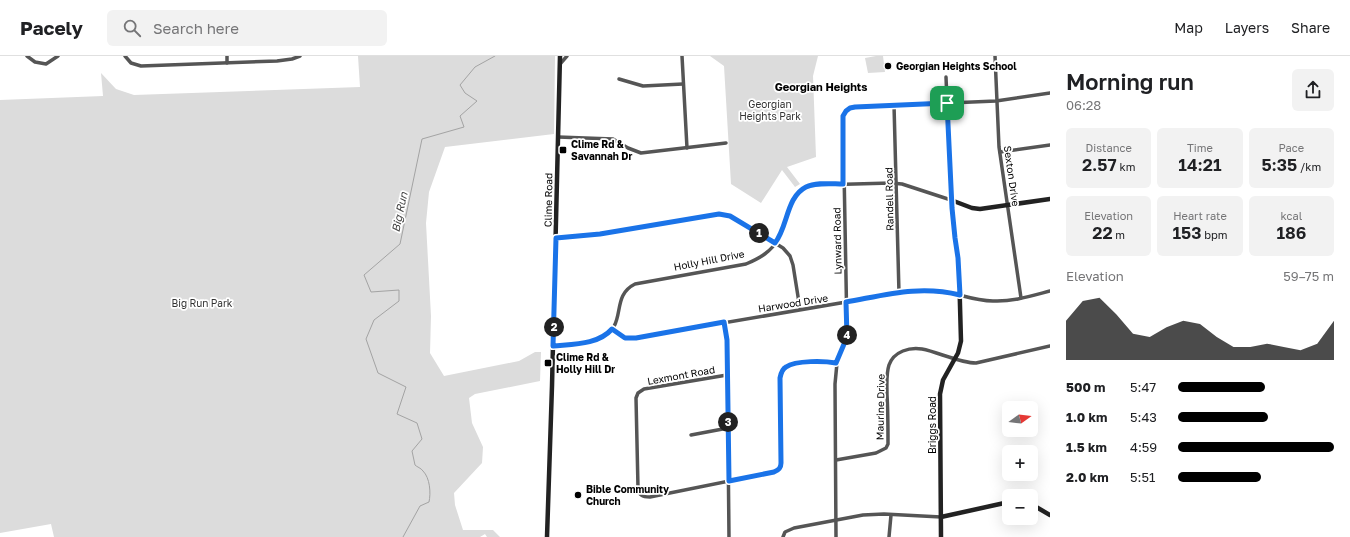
<!DOCTYPE html>
<html lang="en">
<head>
<meta charset="utf-8">
<style>
	:root { --surface:#fff; --page:#f2f2f2; --text:#202124; --muted:#757577; --line:#e0e0e0; --accent:#000 }
	body { margin:0; font-family:"Golos Text",sans-serif; background:var(--page); color:var(--text); height:100vh; display:flex; flex-direction:column; font-size:15px; white-space:nowrap }
	* { box-sizing:border-box; margin:0 }
	p { font-size:13px; color:var(--muted) }
	.icon { flex:none; width:22px; height:22px; fill:none; stroke:currentColor; stroke-width:2; stroke-linecap:round; stroke-linejoin:round }
	.map { position:relative; flex:1; overflow:hidden }
	.side { display:flex; flex-direction:column; background:var(--surface); width:300px }
	.side>* { flex:none }
	.needle { width:26px; rotate:75deg }
	.buttons { position:absolute; left:1002px; top:345px; display:grid; gap:8px }
	.buttons a { display:grid; place-items:center; width:36px; height:36px; border-radius:6px; background:var(--surface); box-shadow:0 4px 16px #0002; font-size:20px }
	.pin { position:absolute; display:grid; place-items:center; width:34px; height:34px; color:#fff; margin:-17px; border-radius:8px; box-shadow:0 2px 6px #0006 }
	.km { position:absolute; width:20px; height:20px; margin:-10px; border-radius:50%; background:#222; color:#fff; font-size:11px; line-height:20px; text-align:center }
	.round { display:grid; place-items:center; flex:none; width:42px; height:42px; border-radius:6px; background:var(--page) }
	.overview { display:flex; align-items:center; justify-content:space-between; height:68px; padding:0 16px }
	h1 { font-size:22px; font-weight:600; line-height:30px }
	.stats { display:grid; grid-template-columns:repeat(3,1fr); gap:6px; height:68px; padding:4px 16px }
	.stats div { display:grid; align-content:center; border-radius:6px; background:var(--page); text-align:center }
	.stats b { font-size:17px; font-weight:600 }
	.stats small { font-size:11px; font-weight:400 }
	.stats p { font-size:11px }
	.chart { height:112px; padding:8px 16px }
	.chart p { display:flex; justify-content:space-between }
	.chart svg { width:100%; height:72px; margin-top:4px; fill:var(--accent); opacity:.7 }
	ul { padding:0 16px; list-style:none; font-size:13px }
	li { display:grid; grid-template-columns:64px 48px 1fr; align-items:center; height:30px }
	li i { height:10px; border-radius:5px; background:var(--accent) }
	header { display:flex; align-items:center; gap:24px; box-sizing:border-box; height:56px; padding:0 20px; background:var(--surface); border-bottom:1px solid var(--line) }
	header strong { font-size:19px }
	nav { display:flex; gap:22px; margin-inline-start:auto; font-size:14px }
	.search { width:280px; height:36px; background:var(--page); display:flex; align-items:center; gap:10px; box-sizing:border-box; padding:0 14px; border-radius:6px; color:var(--muted); font-size:15px }
	main { display:flex; flex:1; min-height:0 }
	.map>svg:first-child { display:block }
	.green { fill:#dcdcdc }
	.lines { fill:none; stroke-linecap:round; stroke-linejoin:round }
	.stream { stroke:#a3a3a3; stroke-width:1 }
	.street { stroke:#555; stroke-width:3.5 }
	.secondary { stroke:#222; stroke-width:4.5 }
	.route-casing { stroke:#fff; stroke-width:8 }
	.route { stroke:#1a73e8; stroke-width:5 }
	.poi-dot { fill:#000; stroke:#fff; stroke-width:1.5 }
	.labels { text-anchor:middle; dominant-baseline:central; stroke-width:3.5; stroke-linejoin:round; paint-order:stroke }
	.poi-label { font-size:10px; font-weight:bold; fill:#000; stroke:#fff; text-anchor:start }
	.park-label { font-size:10px; fill:#333; stroke:#fff }
	.street-label { font-size:10px; fill:#000; stroke:#fff }
	.neighbourhood-label { font-size:11px; font-weight:bold; fill:#000; stroke:#fff }
	.water-label { font-size:11px; font-style:italic; fill:#444; stroke:#fff }
</style>
</head>
<body>
<header>
<strong>Pacely</strong>
<div class="search"><svg class="icon" aria-label="search" viewBox="0 0 24 24"><circle cx="10" cy="10" r="6"/><path d="M15 15l6 6"/></svg>Search here</div>
<nav><a>Map</a><a>Layers</a><a>Share</a></nav>
</header>
<main>
<div class="map">
<svg width="1050" height="481" viewBox="0 0 1050 481">
	<rect width="100%" height="100%" fill="#fff"/>
	<g class="green">
		<path d="M358,0H555L554,78L445,91L429,136L426,167L431,260L430,297L444,320L519,305L535,296H541L540,325L475,338L469,342L472,367L483,391L482,407L454,437L455,449L463,474H493L500,481H487L485,478L480,481H54L51,468L0,477V44L103,40L101,17L116,33L134,39L360,31Z"/>
		<path d="M710,0H818L813,20L816,101L787,111L800,128L795,131L782,114L761,147L731,128L724,10Z"/>
		<path d="M876,0H883L885,16L868,17L865,2Z"/>
	</g>
	<g class="lines">
		<path class="stream" d="M403,481L420,450L429,446C431,437 430,422 423,415C421,412 417,411 415,409L412,395L422,383L417,367L397,358L406,331L378,317L366,283L374,264L399,245V234L371,236L364,219L400,188L422,83L464,71L460,60L477,45L465,37L460,29L475,11L495,0"/>
		<g class="street">
			<path d="M27,0L35,6L46,8L58,0"/>
			<path d="M125,0L131,7L141,10L277,5L292,3L300,0"/>
			<path d="M227,0V7"/>
			<path d="M682,0L687,92"/>
			<path d="M995,0L999,91L1021,242"/>
			<path d="M560,8L567,0"/>
			<path d="M619,23L643,30L683,28"/>
			<path d="M894,49L899,237"/>
			<path d="M558,81L613,83L628,92L641,97L726,87"/>
			<path d="M1000,96L1050,89"/>
			<path d="M556,182L600,178L719,158L730,160L735,162L783,192L790,200L793,209L800,253"/>
			<path d="M724,266L727,284L729,481"/>
			<path d="M612,273L625,282H635L899,237C913,234 928,233 942,235C959,238 975,245 993,245C1012,246 1031,240 1050,235"/>
			<path d="M553,290C568,288 586,289 600,283C629,269 609,241 635,228L746,208C760,202 771,196 779,182C793,158 785,135 818,129L891,127L902,128L951,144L946,21"/>
			<path d="M727,319L644,333L638,337L636,342L638,432C639,439 642,441 650,441L774,416C779,414 780,412 781,407L780,322C781,317 782,313 786,311C796,304 825,305 837,307"/>
			<path d="M691,379L728,372"/>
			<path d="M836,404L876,397L886,392L888,388C888,372 888,355 887,339C887,329 886,318 889,309C894,295 910,291 922,293C938,296 960,307 976,307L1050,290"/>
			<path d="M783,481L785,476L794,472L863,459L884,458L941,461"/>
			<path d="M836,481L835,328L837,307L847,281V276L843,60C846,54 849,52 855,51L996,45L1050,37"/>
			<path d="M889,481L891,459"/>
		</g>
		<g class="secondary">
			<path d="M1031,448L1050,459"/>
			<path d="M941,461L1009,446"/>
			<path d="M547,481L552,330L560,0"/>
			<path d="M941,481L940,338L943,324L958,297L961,285L959,214L953,166L951,144L972,152L980,153L1050,143"/>
		</g>
	</g>
	<g class="lines">
		<defs>
			<path id="route" d="M947,47L952,152L955,182L958,202L960,239C919,229 886,239 846,246L847,281L836,307C825,305 796,304 786,311C782,313 781,317 780,322L781,407C781,412 779,414 774,416L729,425L727,284L724,266L636,282H625L612,273C598,289 573,288 553,290L556,182L600,178L719,158L730,160L775,187C788,171 786,141 806,131C816,126 832,128 843,128V60L846,55L850,52L855,51Z"/>
		</defs>
		<use href="#route" class="route-casing"/>
		<use href="#route" class="route"/>
	</g>
	<g class="poi-dot">
		<circle cx="888" cy="10" r="4"/>
		<rect x="559" y="90" width="8" height="8" rx="2"/>
		<rect x="544" y="303" width="8" height="8" rx="2"/>
		<circle cx="578" cy="439" r="4"/>
	</g>
	<g class="labels">
		<g class="poi-label">
			<text x="896" y="10">Georgian Heights School</text>
			<text x="571" y="88">Clime Rd &amp;<tspan x="571" dy="12">Savannah Dr</tspan></text>
			<text x="556" y="301">Clime Rd &amp;<tspan x="556" dy="12">Holly Hill Dr</tspan></text>
			<text x="586" y="433">Bible Community<tspan x="586" dy="12">Church</tspan></text>
		</g>
		<g class="park-label">
			<text x="770" y="48">Georgian<tspan x="770" dy="12">Heights Park</tspan></text>
			<text x="202" y="247">Big Run Park</text>
		</g>
		<g class="street-label">
			<text transform="translate(1012 120) rotate(82)">Sexton Drive</text>
			<text transform="translate(889 143) rotate(-91)">Randell Road</text>
			<text transform="translate(548 144) rotate(-89)">Clime Road</text>
			<text transform="translate(837 185) rotate(-91)">Lynward Road</text>
			<text transform="translate(709 204) rotate(-11)">Holly Hill Drive</text>
			<text transform="translate(793 247) rotate(-9)">Harwood Drive</text>
			<text transform="translate(681 319) rotate(-10)">Lexmont Road</text>
			<text transform="translate(880 351) rotate(-89)">Maurine Drive</text>
			<text transform="translate(932 369) rotate(-90)">Briggs Road</text>
		</g>
		<g class="neighbourhood-label">
			<text x="821" y="30">Georgian Heights</text>
		</g>
		<g class="water-label">
			<text transform="translate(399 156) rotate(-78)">Big Run</text>
		</g>
	</g>
</svg>
<div class="buttons">
<a><svg class="needle" viewBox="-14 -14 28 28"><path d="M0-13l5 13h-10z" fill="#e53935"/><path d="M0 13l5-13h-10z" fill="#757577"/></svg></a>
<a>+</a>
<a>−</a>
</div>
<div class="pin" style="left:947px;top:47px;background:#1e9e55"><svg class="icon" aria-label="arrive" viewBox="0 0 24 24"><path d="M6 21V4h12l-3 4 3 4H6"/></svg></div>
<b class="km" style="left:759px;top:177px">1</b>
<b class="km" style="left:554px;top:271px">2</b>
<b class="km" style="left:728px;top:366px">3</b>
<b class="km" style="left:847px;top:279px">4</b>
</div>
<section class="side">
<div class="overview"><div><h1>Morning run</h1><p>06:28</p></div><a class="round"><svg class="icon" aria-label="share" viewBox="0 0 24 24"><path d="M12 15V3M7 8l5-5 5 5M5 13v7h14v-7"/></svg></a></div>
<div class="stats">
<div><p>Distance</p><b>2.57<small> km</small></b></div>
<div><p>Time</p><b>14:21</b></div>
<div><p>Pace</p><b>5:35<small> /km</small></b></div>
</div>
<div class="stats">
<div><p>Elevation</p><b>22<small> m</small></b></div>
<div><p>Heart rate</p><b>153<small> bpm</small></b></div>
<div><p>kcal</p><b>186</b></div>
</div>
<div class="chart"><p><span>Elevation</span>59–75 m</p>
<svg viewBox="0 0 160 44" preserveAspectRatio="none"><path d="M0 44V20L10 8L20 6L30 16L40 28L50 30L60 24L70 20L80 22L90 30L100 36L110 36L120 34L130 36L140 38L150 34L160 20V44z"/></svg>
</div>
<ul>
<li><b>500 m</b>5:47<i style="width:56%"></i></li>
<li><b>1.0 km</b>5:43<i style="width:58%"></i></li>
<li><b>1.5 km</b>4:59<i style="width:100%"></i></li>
<li><b>2.0 km</b>5:51<i style="width:53%"></i></li>
</ul>
</section>
</main>
</body>
</html>
